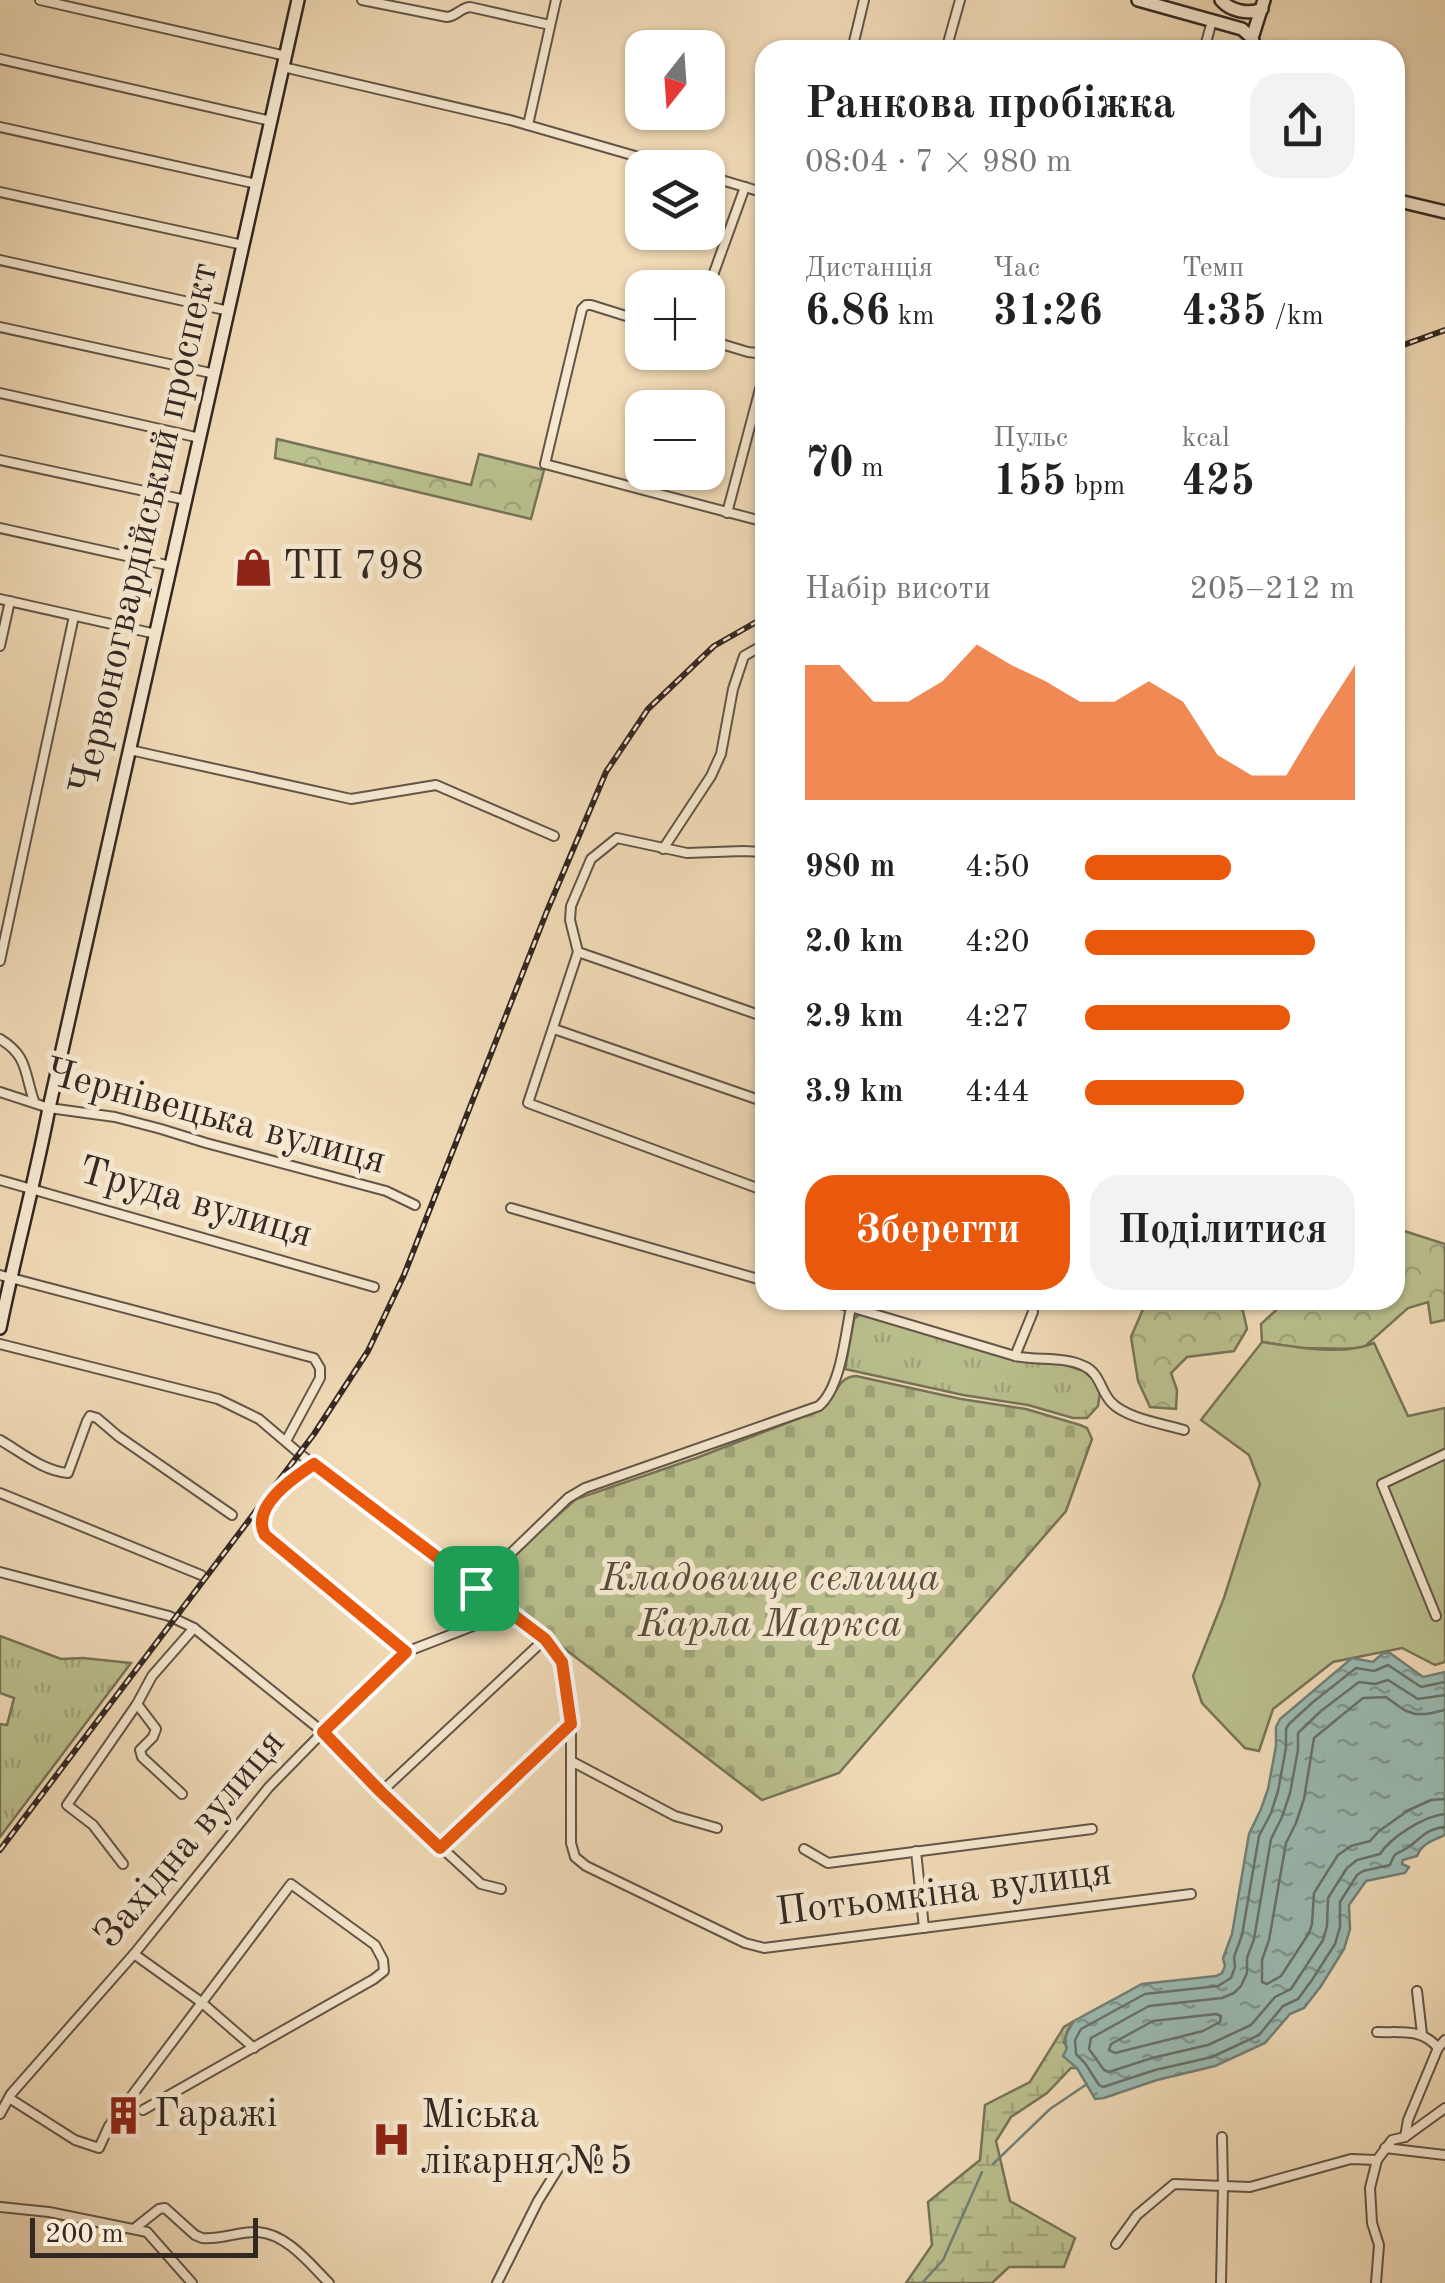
<!DOCTYPE html>
<html lang="uk">
<head>
<meta charset="utf-8">
<style>
	:root { --surface:#fff; --page:#f2f2f2; --text:#222; --muted:#767676; --accent:#ea580c }
	body { margin:0; font-family:"Old Standard TT",serif; background:var(--page); color:var(--text); height:100vh; display:flex; flex-direction:column; font-size:38px; white-space:nowrap }
	* { box-sizing:border-box; margin:0 }
	p { font-size:32px; color:var(--muted) }
	.icon { flex:none; width:55px; height:55px; fill:none; stroke:currentColor; stroke-width:2; stroke-linecap:round; stroke-linejoin:round }
	.map { position:relative; flex:1; overflow:hidden }
	.drawer { position:absolute; left:755px; top:40px; width:650px; height:1270px; display:flex; flex-direction:column; background:var(--surface); border-radius:30px; box-shadow:0 2px 8px #0004 }
	.drawer>* { flex:none }
	.needle { width:65px; rotate:197deg }
	.controls { position:absolute; left:625px; top:30px; display:grid; gap:20px }
	.controls a { display:grid; place-items:center; width:100px; height:100px; border-radius:20px; background:var(--surface); box-shadow:0 2px 8px #0004; font-size:50px }
	.scale { position:absolute; left:30px; bottom:25px; width:228px; box-sizing:border-box; padding-left:10px; border:5px solid #342823; border-top:0; font-size:28px; line-height:35px; white-space:nowrap; color:#342823; -webkit-text-stroke:8px #f6e8d0; paint-order:stroke }
	.pin { position:absolute; display:grid; place-items:center; width:85px; height:85px; color:#fff; margin:-42px; border-radius:20px; box-shadow:0 5px 15px #0006 }
	.round { display:grid; place-items:center; flex:none; width:105px; height:105px; border-radius:30px; background:var(--page) }
	.overview { display:flex; align-items:center; justify-content:space-between; height:170px; padding:0 50px }
	h1 { font-size:45px; font-weight:600; line-height:75px }
	.stats { display:grid; grid-template-columns:repeat(3,1fr); gap:15px; height:170px; padding:10px 50px }
	.stats div { display:grid; align-content:center }
	.stats b { font-size:42px; font-weight:600 }
	.stats small { font-size:28px; font-weight:400 }
	.stats p { font-size:28px }
	.chart { height:280px; padding:20px 50px }
	.chart p { display:flex; justify-content:space-between }
	.chart svg { width:100%; height:180px; margin-top:10px; fill:var(--accent); opacity:.7 }
	.action { display:flex; gap:20px; margin-top:auto; padding:20px 50px }
	.action a { flex:1; height:115px; border-radius:30px; background:var(--accent); color:#fff; font-size:40px; font-weight:600; line-height:115px; text-align:center }
	.action a+a { background:var(--page); color:var(--text) }
	ul { padding:0 50px; list-style:none; font-size:32px }
	li { display:grid; grid-template-columns:160px 120px 1fr; align-items:center; height:75px }
	li i { height:25px; border-radius:12px; background:var(--accent) }
	.map>svg:first-child { display:block }
	.grass { fill:url(#grass-tufts); stroke:#777458; stroke-width:2.5 }
	.forest { fill:url(#forest-crowns); stroke:#777458; stroke-width:2.5 }
	.wetland { fill:url(#wetland-marsh); stroke:#777458; stroke-width:2.5 }
	.cemetery { fill:url(#cemetery-stones); stroke:#777458; stroke-width:2.5 }
	.park { fill:#bac08e; stroke:#777458; stroke-width:2.5 }
	.water { fill:url(#water-ripples); stroke:#728079; stroke-width:2.5 }
	.lines { fill:none; stroke-linecap:round; stroke-linejoin:round }
	.shore { stroke:#68726a; stroke-width:2.5 }
	.stream { stroke:#728079; stroke-width:2.5 }
	.minor-casing { stroke:#635548; stroke-width:12 }
	.secondary-casing { stroke:#342823; stroke-width:16 }
	.minor { stroke:#f6e8d0; stroke-width:8 }
	.secondary { stroke:#f6e8d0; stroke-width:11 }
	.rail-casing { stroke:#342823; stroke-width:6 }
	.rail { stroke:#f6e8d0; stroke-width:2.5; stroke-dasharray:8; stroke-linecap:butt }
	.route-casing { stroke:#fff; stroke-width:20 }
	.route { stroke:#ea580c; stroke-width:12 }
	.labels { text-anchor:middle; dominant-baseline:central; stroke-width:10; stroke-linejoin:round; paint-order:stroke }
	.street-label { font-size:40px; fill:#342823; stroke:#f6e8d0 }
	.poi-label { font-size:40px; fill:#342823; stroke:#f6e8d0; text-anchor:start }
	.park-label { font-size:40px; font-style:italic; fill:#564e3e; stroke:#f6e8d0 }
</style>
</head>
<body>
<div class="map">
<svg width="1445" height="2283" viewBox="0 0 1445 2283">
	<defs>
		<pattern id="grass-tufts" width="24" height="20" patternUnits="userSpaceOnUse" patternTransform="scale(2.5)"><rect width="24" height="20" fill="#bac08e"/><path d="M3 7l-1-3M5 7V3M7 7l1-3M15 17l-1-3M17 17v-4M19 17l1-3" fill="none" stroke="#a0a57a"/></pattern>
		<pattern id="forest-crowns" width="20" height="18" patternUnits="userSpaceOnUse" patternTransform="scale(2.5)"><rect width="20" height="18" fill="#bac08e"/><path d="M2 6a3 3 0 1 1 6 0M12 15a3 3 0 1 1 6 0" fill="none" stroke="#a0a57a"/></pattern>
		<pattern id="wetland-marsh" width="20" height="14" patternUnits="userSpaceOnUse" patternTransform="scale(2.5)"><rect width="20" height="14" fill="#bac08e"/><path d="M1 5h8M5 5V1M11 12h8M15 12V8" fill="none" stroke="#a0a57a"/></pattern>
		<pattern id="cemetery-stones" width="16" height="16" patternUnits="userSpaceOnUse" patternTransform="scale(2.5)"><rect width="16" height="16" fill="#bac08e"/><path d="M2 7V4a2 2 0 0 1 4 0v3zM10 15v-3a2 2 0 0 1 4 0v3z" fill="#a0a57a"/></pattern>
		<pattern id="water-ripples" width="26" height="14" patternUnits="userSpaceOnUse" patternTransform="scale(2.5)"><rect width="26" height="14" fill="#9bbbb2"/><path d="M2 4q2-2 4 0t4 0M15 11q2-2 4 0t4 0" fill="none" stroke="#7f9890"/></pattern>
	</defs>
	<rect width="100%" height="100%" fill="#f1dbb7"/>
	<filter id="stains"><feTurbulence type="fractalNoise" baseFrequency=".002" numOctaves="4"/><feColorMatrix values="0 0 0 0 .2 0 0 0 0 .09 0 0 0 0 .02 0 0 0 .5 -.17"/></filter>
	<radialGradient id="worn" r=".72"><stop offset=".6" stop-color="#630" stop-opacity="0"/><stop offset="1" stop-color="#630" stop-opacity=".3"/></radialGradient>
	<g class="grass">
		<path d="M859,1314L1014,1359L1037,1363L1062,1364L1084,1371L1099,1385L1100,1392L1098,1406L1087,1418H1073L1028,1405L963,1395L845,1369L854,1319Z"/>
		<path d="M0,1636L61,1659L83,1658L131,1663L0,1837V1724L7,1725L14,1698L0,1693Z"/>
	</g>
	<g class="forest">
		<path d="M277,439L471,485L479,454L544,470L531,519L275,458Z"/>
		<path d="M1401,1230L1445,1244V1320L1431,1323L1428,1302L1408,1308L1362,1349L1299,1348L1262,1342L1261,1324L1287,1300H1395V1238Z"/>
		<path d="M1147,1300H1232L1243,1311L1247,1329L1234,1351L1187,1357L1171,1373L1177,1390L1176,1409L1150,1407L1138,1381L1131,1337Z"/>
	</g>
	<path class="wetland" d="M1074,2021L1067,2031L1064,2042L1077,2068H1071L1047,2093L1011,2117L996,2141L1010,2201L1075,2238L1064,2267H1009L992,2283H906L932,2245L928,2202L980,2160L985,2105L1030,2082L1064,2027Z"/>
	<path class="cemetery" d="M856,1376L961,1399L1026,1409L1080,1425L1087,1428L1092,1439L1066,1511L839,1773L762,1800L484,1587L532,1538L576,1499L699,1457L821,1410C837,1399 835,1377 856,1376Z"/>
	<path class="park" d="M1262,1342C1294,1347 1344,1356 1374,1343L1408,1416L1445,1408V1662L1435,1665L1402,1648L1333,1662L1273,1709L1259,1751L1245,1748L1202,1703L1193,1676L1224,1598L1260,1484L1249,1455L1201,1420Z"/>
	<path class="water" d="M1383,1653H1390L1423,1677L1445,1672V1835C1434,1840 1422,1843 1417,1856L1403,1860L1402,1864L1409,1867L1405,1873L1366,1881L1349,1905L1350,1929L1344,1949L1321,1986L1304,2008L1290,2014L1265,2043L1215,2066L1157,2080L1104,2098L1095,2099L1077,2068L1063,2056L1067,2048C1063,2038 1068,2030 1074,2021L1142,1984L1216,1976L1222,1973L1225,1966L1223,1958L1232,1934L1249,1834L1261,1809L1268,1789L1276,1746V1727L1280,1719L1352,1658L1373,1662Z"/>
	<g class="lines">
		<g class="shore">
			<path d="M1445,1682L1421,1687L1388,1665L1374,1671L1356,1668L1313,1702L1289,1724L1286,1729V1748L1278,1791L1271,1813L1259,1836L1242,1935L1234,1957L1235,1967L1231,1978L1218,1986L1145,1994L1081,2029L1075,2040L1076,2054L1085,2063L1099,2085L1103,2087L1155,2070L1212,2057L1259,2035L1283,2006L1298,1999L1312,1980L1335,1944L1340,1927V1902L1357,1875L1363,1871L1390,1865C1396,1850 1395,1856 1407,1848C1423,1838 1422,1830 1445,1827"/>
			<path d="M1445,1695L1418,1699L1388,1680L1375,1684L1359,1682L1321,1711L1298,1733V1750L1290,1793L1282,1817L1271,1839L1254,1939L1247,1958V1973L1241,1986L1234,1993L1222,1998L1149,2006L1091,2038L1089,2049L1104,2070L1109,2072L1152,2058L1208,2045L1251,2025L1275,1997L1291,1989L1323,1940L1327,1926L1328,1898L1347,1868L1357,1860L1380,1854C1391,1837 1424,1816 1445,1814"/>
			<path d="M1445,1710L1427,1714H1415L1404,1710L1386,1697L1363,1698L1314,1738L1304,1799L1296,1823L1286,1843L1269,1940L1262,1960V1982L1267,1984L1281,1976L1309,1933L1312,1924L1314,1893L1338,1855L1351,1846L1370,1841L1379,1831L1409,1810L1431,1800L1445,1799"/>
			<path d="M1216,2014L1221,2016L1220,2022L1203,2031L1115,2053L1109,2050L1111,2044L1153,2021Z"/>
		</g>
		<g class="stream">
			<path d="M993,2164L1050,2109L1087,2084"/>
			<path d="M922,2283L943,2260L982,2172"/>
		</g>
		<defs>
			<g id="minor">
				<path d="M40,0L286,56"/>
				<path d="M362,0L447,17C457,16 460,8 470,7L550,25"/>
				<path d="M852,50L864,0"/>
				<path d="M946,50L960,0"/>
				<path d="M1204,50L1212,21"/>
				<path d="M0,59L271,121"/>
				<path d="M283,67L510,120L677,168"/>
				<path d="M528,125L556,0"/>
				<path d="M0,127L257,184"/>
				<path d="M708,176L765,193"/>
				<path d="M0,192L243,245"/>
				<path d="M0,260L229,311"/>
				<path d="M708,289L745,187"/>
				<path d="M642,321L591,305H586L582,309L545,464L765,522"/>
				<path d="M0,327L215,374"/>
				<path d="M708,340L748,352L765,354"/>
				<path d="M0,393L200,438"/>
				<path d="M0,460L186,500"/>
				<path d="M727,513L765,370"/>
				<path d="M0,528L171,566"/>
				<path d="M0,599L156,634"/>
				<path d="M0,646L10,601"/>
				<path d="M130,750L351,799L436,785L554,836"/>
				<path d="M663,849L711,776L721,754L733,689L744,656L765,644"/>
				<path d="M765,852L743,851L687,853L617,838L591,859L571,906L570,920L578,952L528,1103L765,1191"/>
				<path d="M578,952L765,1017"/>
				<path d="M0,961L74,616"/>
				<path d="M554,1029L765,1102"/>
				<path d="M0,1039C28,1056 24,1072 34,1101"/>
				<path d="M0,1092L49,1108L115,1117L161,1129L206,1143L386,1191L415,1205"/>
				<path d="M0,1180L374,1287"/>
				<path d="M511,1208L765,1281"/>
				<path d="M0,1275L314,1358L320,1368V1378L286,1441"/>
				<path d="M827,1300L1015,1356C1037,1361 1064,1356 1084,1366C1100,1373 1100,1390 1111,1402C1125,1418 1164,1424 1184,1430"/>
				<path d="M0,1344L218,1399L259,1419L300,1454L545,1639L562,1662L571,1724V1843L575,1857L586,1866L745,1943L764,1948L1191,1894"/>
				<path d="M1015,1356L1033,1312L1032,1300"/>
				<path d="M0,1440C21,1452 43,1471 68,1473L87,1421L90,1416L97,1418L118,1436L232,1515"/>
				<path d="M314,1464C292,1479 262,1499 261,1528L265,1535L406,1652"/>
				<path d="M0,1493L201,1575"/>
				<path d="M0,1572L169,1616L194,1628L323,1732L381,1792L481,1884L501,1889"/>
				<path d="M476,1587L568,1498L585,1488L819,1406C841,1387 845,1336 851,1307"/>
				<path d="M1436,1616L1382,1484L1445,1454"/>
				<path d="M137,1704L156,1729L153,1737L140,1750L142,1757L182,1794"/>
				<path d="M573,1762L675,1816L717,1828"/>
				<path d="M381,1792L545,1639"/>
				<path d="M440,1848L571,1724"/>
				<path d="M804,1849L828,1863L1092,1829"/>
				<path d="M916,1851L924,1928"/>
				<path d="M123,1864L93,1825L67,1805L137,1704L152,1676L194,1628"/>
				<path d="M134,1954L201,2002L254,2048"/>
				<path d="M1417,1991L1422,2034"/>
				<path d="M1377,2032C1401,2033 1422,2028 1438,2048L1445,2040"/>
				<path d="M9,2098L75,2140L99,2148L109,2126L291,1884L375,1945L383,1960L384,1971L374,1979L143,2110"/>
				<path d="M0,2114L11,2094L134,1954L269,1787L323,1732L406,1652L509,1612"/>
				<path d="M1405,2137L1408,2120L1438,2048"/>
				<path d="M1385,2148L1445,2155"/>
				<path d="M0,2207L49,2212L147,2232L192,2283"/>
				<path d="M135,2228L159,2209L165,2208L195,2235L202,2238C221,2240 239,2231 258,2232C287,2234 310,2264 329,2283"/>
				<path d="M1116,2244L1137,2215L1174,2184L1223,2186L1222,2137"/>
				<path d="M497,2283L538,2201L564,2159"/>
				<path d="M1221,2283L1223,2186L1250,2187L1351,2159L1377,2160"/>
				<path d="M1376,2283L1379,2245L1372,2223L1370,2188L1377,2160L1392,2140L1405,2137L1445,2108"/>
			</g>
			<g id="secondary">
				<path d="M1138,0L1242,29L1252,38L1256,50"/>
				<path d="M1221,0C1230,11 1249,15 1262,9"/>
				<path d="M1252,38L1264,0"/>
				<path d="M1395,200L1445,212"/>
				<path d="M0,1328C15,1254 35,1182 49,1108L298,0"/>
			</g>
		</defs>
		<use href="#minor" class="minor-casing"/>
		<use href="#secondary" class="secondary-casing"/>
		<use href="#minor" class="minor"/>
		<use href="#secondary" class="secondary"/>
		<defs>
			<g id="rail">
				<path d="M1395,348L1445,330"/>
				<path d="M0,1850L314,1434L368,1351L404,1275L547,911L606,772L648,709L714,646L765,617"/>
			</g>
		</defs>
		<use href="#rail" class="rail-casing"/>
		<use href="#rail" class="rail"/>
	</g>
	<g class="lines">
		<defs>
			<path id="route" d="M314,1464L545,1639L562,1662L571,1724L440,1848L381,1792L323,1732L406,1652L265,1535C250,1507 293,1478 314,1464Z"/>
		</defs>
		<use href="#route" class="route-casing"/>
		<use href="#route" class="route"/>
	</g>
	<defs>
		<symbol id="shop-bare" viewBox="-9 -9 18 18"><path d="M-5-2.5h2.3a2.7 3.5 0 0 1 5.4 0H5L5.5 6h-11ZM-1.5-2.5h3a1.5 2.3 0 0 0-3 0Z" fill="#8f2418" stroke="#f6e8d0" stroke-width="2.5" paint-order="stroke"/></symbol>
		<symbol id="building-bare" viewBox="-9 -9 18 18"><path d="M-4-6H4V6H1V3H-1V6H-4ZM-2.5-4.3h1.7v1.8h-1.7ZM.8-4.3h1.7v1.8H.8ZM-2.5-1h1.7V.8h-1.7ZM.8-1h1.7V.8H.8Z" fill="#8f2418" stroke="#f6e8d0" stroke-width="2.5" paint-order="stroke"/></symbol>
		<symbol id="hospital-bare" viewBox="-9 -9 18 18"><path d="M-5-5h3v3.5h4V-5h3V5h-3V1.5h-4V5h-3Z" fill="#8f2418" stroke="#f6e8d0" stroke-width="2.5" paint-order="stroke"/></symbol>
	</defs>
	<g fill-rule="evenodd">
		<use href="#shop-bare" x="226" y="540" width="55" height="55"/>
		<use href="#building-bare" x="96" y="2088" width="55" height="55"/>
		<use href="#hospital-bare" x="364" y="2112" width="55" height="55"/>
	</g>
	<g class="labels">
		<g class="street-label">
			<text transform="translate(146 529) rotate(-77)">Червоногвардійський проспект</text>
			<text transform="translate(215 1118) rotate(15)">Чернівецька вулиця</text>
			<text transform="translate(195 1204) rotate(16)">Труда вулиця</text>
			<text transform="translate(191 1840) rotate(-50)">Західна вулиця</text>
			<text transform="translate(944 1894) rotate(-7)">Потьомкіна вулиця</text>
		</g>
		<g class="poi-label">
			<text x="283" y="568">ТП 798</text>
			<text x="154" y="2116">Гаражі</text>
			<text x="421" y="2117">Міська<tspan x="421" dy="46">лікарня №5</tspan></text>
		</g>
		<g class="park-label">
			<text x="770" y="1580">Кладовище селища<tspan x="770" dy="46">Карла Маркса</tspan></text>
		</g>
	</g>
	<rect width="100%" height="100%" filter="url(#stains)"/>
	<rect width="100%" height="100%" fill="url(#worn)"/>
</svg>
<div class="controls">
<a><svg class="needle" viewBox="-14 -14 28 28"><path d="M0-13l5 13h-10z" fill="#e53935"/><path d="M0 13l5-13h-10z" fill="#767676"/></svg></a>
<a><svg class="icon" aria-label="layers" viewBox="0 0 24 24"><path d="M12 4l9 5-9 5-9-5zM3 14l9 5 9-5"/></svg></a>
<a>+</a>
<a>−</a>
</div>
<div class="scale">200 m</div>
<div class="pin" style="left:476px;top:1588px;background:#1e9e55"><svg class="icon" aria-label="arrive" viewBox="0 0 24 24"><path d="M6 21V4h12l-3 4 3 4H6"/></svg></div>
<section class="drawer">
<div class="overview"><div><h1>Ранкова пробіжка</h1><p>08:04 · 7 × 980 m</p></div><a class="round"><svg class="icon" aria-label="share" viewBox="0 0 24 24"><path d="M12 15V3M7 8l5-5 5 5M5 13v7h14v-7"/></svg></a></div>
<div class="stats">
<div><p>Дистанція</p><b>6.86<small> km</small></b></div>
<div><p>Час</p><b>31:26</b></div>
<div><p>Темп</p><b>4:35<small> /km</small></b></div>
</div>
<div class="stats">
<div><b>70<small> m</small></b></div>
<div><p>Пульс</p><b>155<small> bpm</small></b></div>
<div><p>kcal</p><b>425</b></div>
</div>
<div class="chart"><p><span>Набір висоти</span>205–212 m</p>
<svg viewBox="0 0 160 44" preserveAspectRatio="none"><path d="M0 44V11L10 11L20 20L30 20L40 15L50 6L60 11L70 15L80 20L90 20L100 15L110 20L120 33L130 38L140 38L150 24L160 11V44z"/></svg>
</div>
<ul>
<li><b>980 m</b>4:50<i style="width:54%"></i></li>
<li><b>2.0 km</b>4:20<i style="width:85%"></i></li>
<li><b>2.9 km</b>4:27<i style="width:76%"></i></li>
<li><b>3.9 km</b>4:44<i style="width:59%"></i></li>
</ul>
<div class="action"><a>Зберегти</a><a>Поділитися</a></div>
</section>
</div>
</body>
</html>
